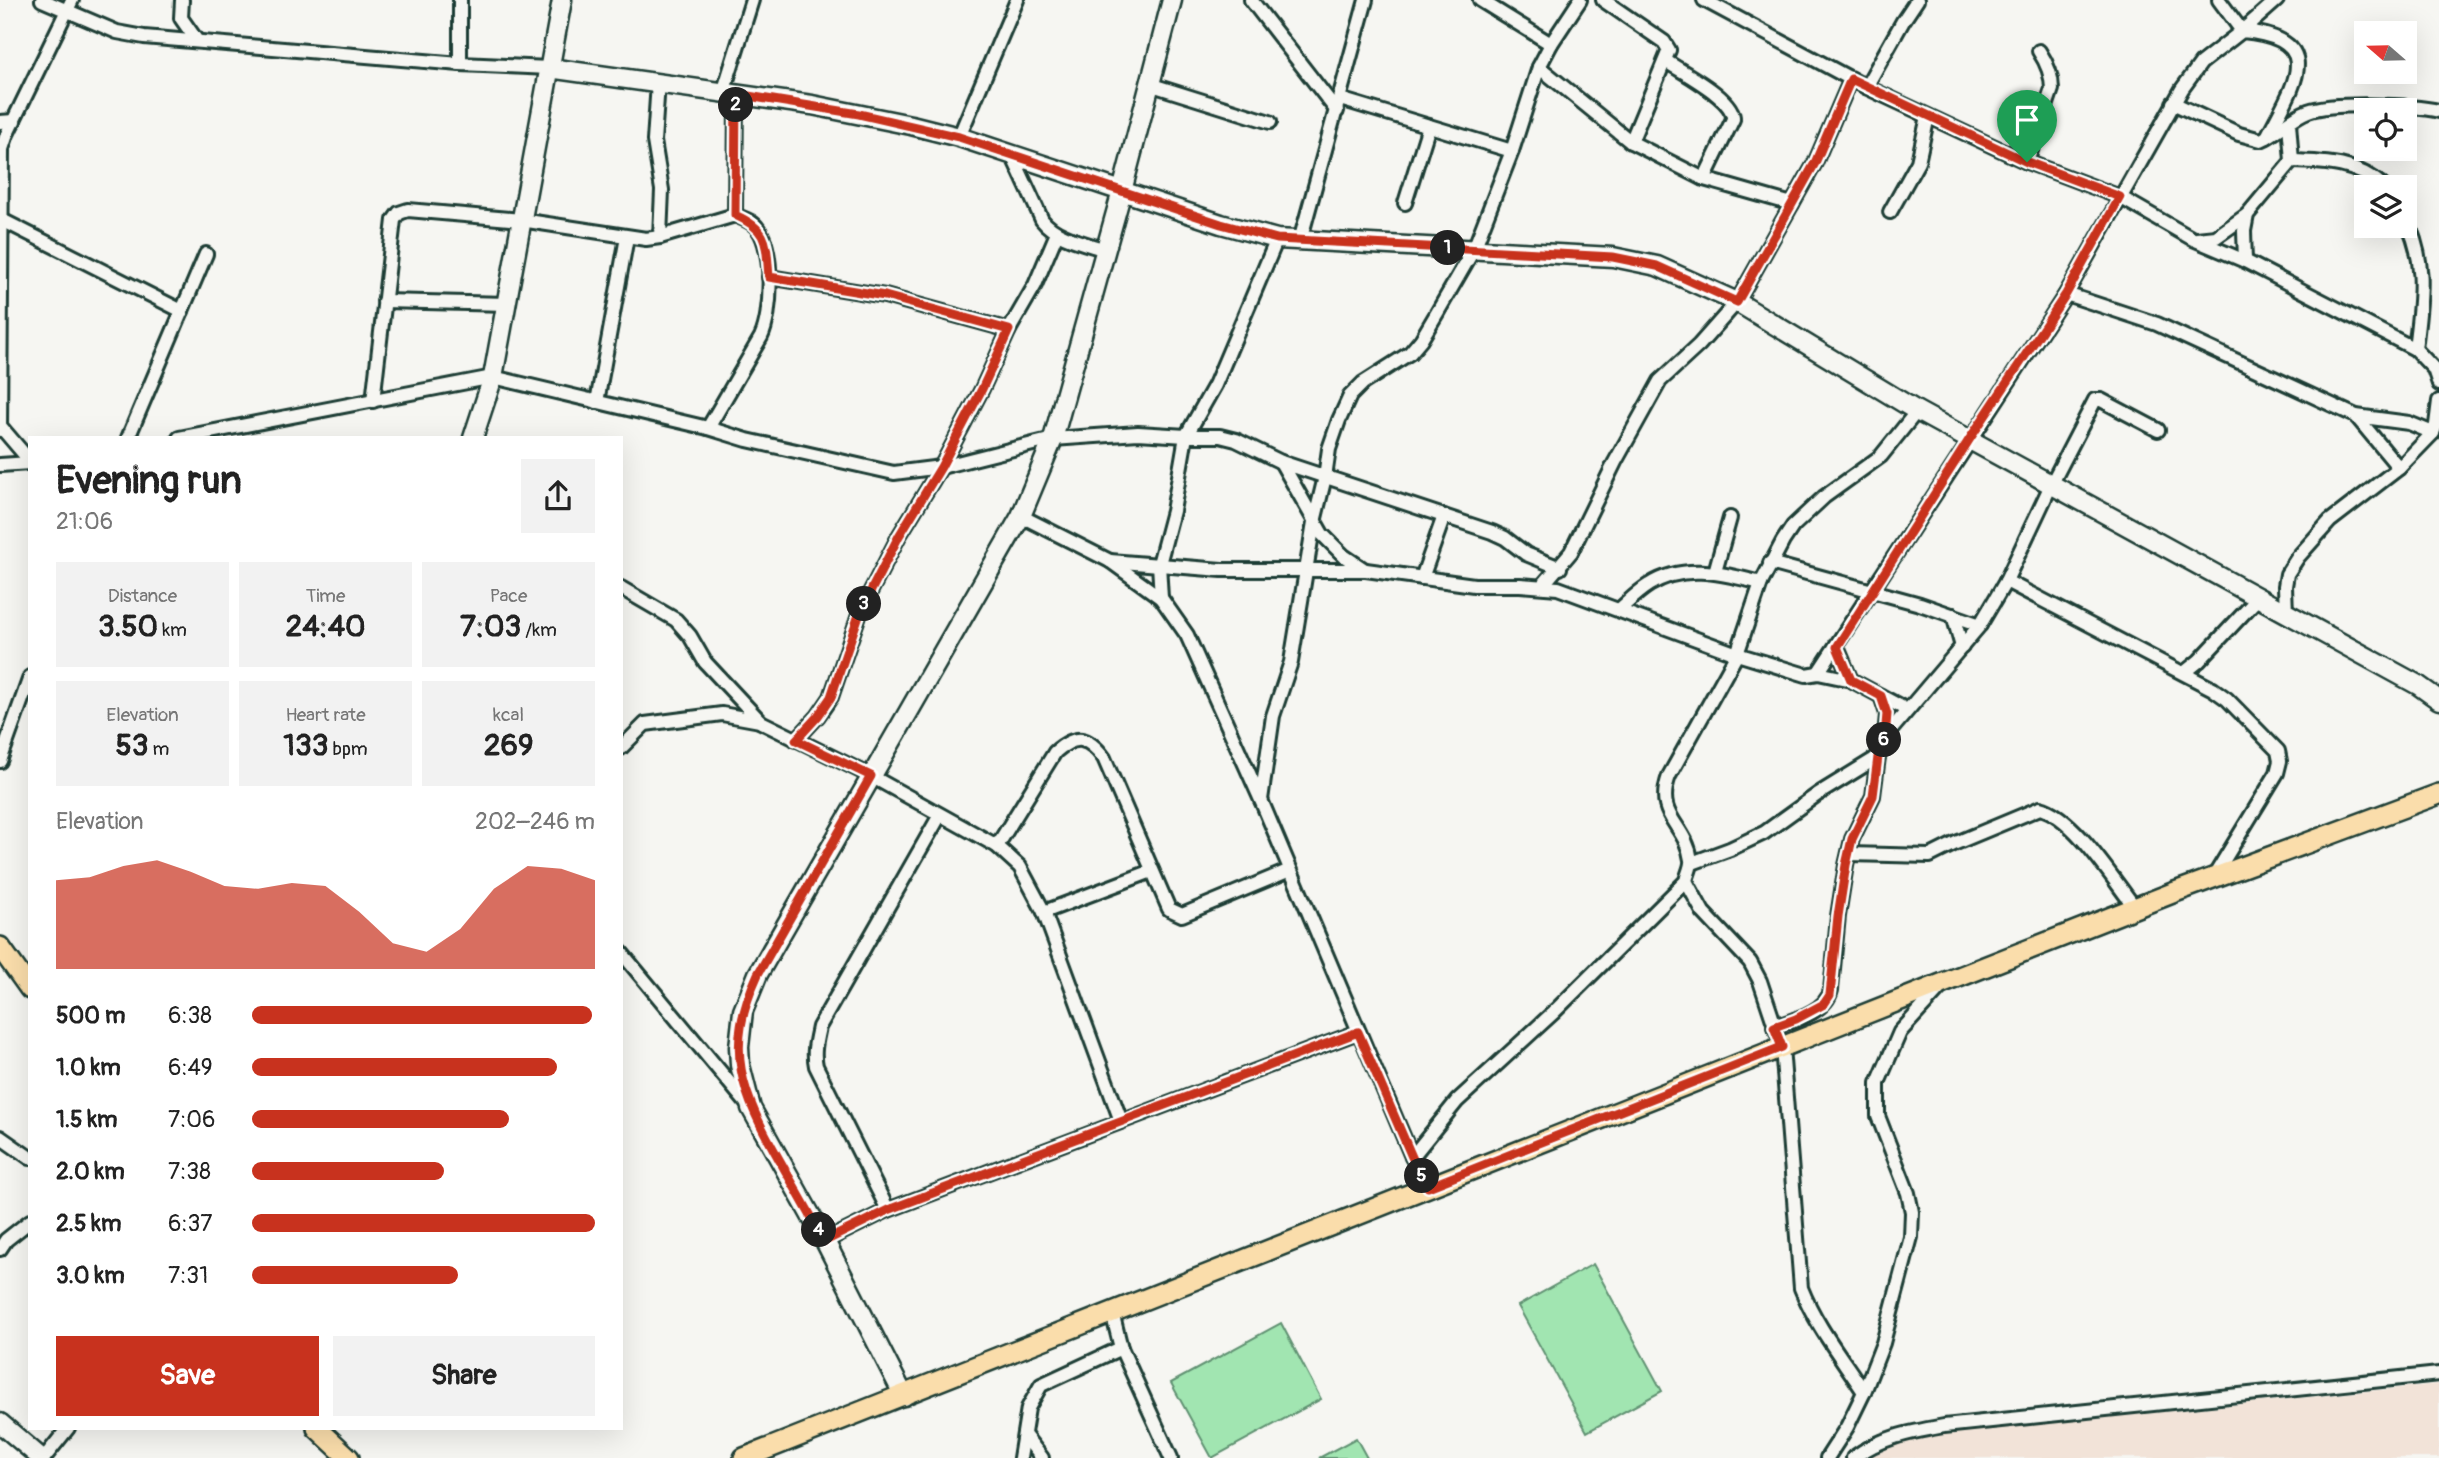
<!DOCTYPE html>
<html lang="en">
<head>
<meta charset="utf-8">
<style>
	:root { --surface:#fff; --page:#f2f2f2; --text:#222; --muted:#767676; --accent:#c8321e }
	body { margin:0; font-family:Pangolin,sans-serif; background:var(--page); color:var(--text); height:100vh; display:flex; flex-direction:column; font-size:26px; white-space:nowrap }
	* { box-sizing:border-box; margin:0 }
	p { font-size:23px; color:var(--muted) }
	.icon { flex:none; width:38px; height:38px; fill:none; stroke:currentColor; stroke-width:2; stroke-linecap:round; stroke-linejoin:round }
	.map { position:relative; flex:1; overflow:hidden }
	.details { position:absolute; left:28px; top:436px; width:595px; height:994px; display:flex; flex-direction:column; background:var(--surface); border-radius:0px; box-shadow:0 7px 28px #0002 }
	.details>* { flex:none }
	.needle { width:46px; rotate:290deg }
	.tools { position:absolute; left:2354px; top:21px; display:grid; gap:14px }
	.tools a { display:grid; place-items:center; width:63px; height:63px; border-radius:0px; background:var(--surface); box-shadow:0 7px 28px #0002; font-size:35px }
	.pin { position:absolute; display:grid; place-items:center; width:60px; height:60px; color:#fff; margin:-72px -30px; border-radius:50% 50% 50% 0; rotate:-45deg; box-shadow:0 0 7px #0007 }
	.pin .icon { rotate:45deg }
	.km { position:absolute; width:35px; height:35px; margin:-18px; border-radius:50%; background:#222; color:#fff; font-size:19px; line-height:35px; text-align:center }
	.round { display:grid; place-items:center; flex:none; width:74px; height:74px; border-radius:0px; background:var(--page) }
	.summary { display:flex; align-items:center; justify-content:space-between; height:119px; padding:0 28px }
	h1 { font-size:38px; font-weight:700; line-height:52px }
	.stats { display:grid; grid-template-columns:repeat(3,1fr); gap:10px; height:119px; padding:7px 28px }
	.stats div { display:grid; align-content:center; border-radius:0px; background:var(--page); text-align:center }
	.stats b { font-size:30px; font-weight:700 }
	.stats small { font-size:19px; font-weight:400 }
	.stats p { font-size:19px }
	.chart { height:196px; padding:14px 28px }
	.chart p { display:flex; justify-content:space-between }
	.chart svg { width:100%; height:126px; margin-top:7px; fill:var(--accent); opacity:.7 }
	.button { display:flex; gap:14px; margin-top:auto; padding:14px 28px }
	.button a { flex:1; height:80px; border-radius:0px; background:var(--accent); color:#fff; font-size:28px; font-weight:700; line-height:80px; text-align:center }
	.button a+a { background:var(--page); color:var(--text) }
	ul { padding:0 28px; list-style:none; font-size:23px }
	li { display:grid; grid-template-columns:112px 84px 1fr; align-items:center; height:52px }
	li i { height:18px; border-radius:9px; background:var(--accent) }
	.map>svg:first-child { display:block }
	.built { fill:#f2e3d8 }
	.green { fill:#a1e5b1; stroke:#609172; stroke-width:2 }
	.lines { fill:none; stroke-linecap:round; stroke-linejoin:round }
	.street-casing { stroke:#1f3d34; stroke-width:18 }
	.secondary-casing { stroke:#1f3d34; stroke-width:23 }
	.primary-casing { stroke:#1f3d34; stroke-width:24 }
	.street { stroke:#f6f6f2; stroke-width:12 }
	.secondary { stroke:#f6f6f2; stroke-width:18 }
	.primary { stroke:#faddab; stroke-width:19 }
	.route-casing { stroke:#fff; stroke-width:14 }
	.route { stroke:#c8321e; stroke-width:9 }
</style>
</head>
<body>
<div class="map">
<svg width="2439" height="1458" viewBox="0 0 2439 1458">
	<rect width="100%" height="100%" fill="#f6f6f2"/>
	<filter id="ink" filterUnits="userSpaceOnUse"><feTurbulence type="fractalNoise" baseFrequency=".0143" numOctaves="2"/><feDisplacementMap in="SourceGraphic" scale="14" xChannelSelector="R" yChannelSelector="G"/><feConvolveMatrix kernelMatrix="1 2 1 2 8 2 1 2 1" color-interpolation-filters="sRGB"/></filter>
	<g filter="url(#ink)">
		<path class="built" d="M2439,1384V1458H1865L1897,1439Z"/>
		<g class="green">
			<path d="M1593,1264L1662,1391L1587,1432L1518,1306Z"/>
			<path d="M1281,1323L1321,1399L1212,1458L1171,1383Z"/>
			<path d="M1356,1438L1367,1458H1319Z"/>
		</g>
		<g class="lines">
			<defs>
				<g id="street">
					<path d="M42,0L117,32L144,37L460,64L549,68"/>
					<path d="M182,0L181,18L197,41"/>
					<path d="M460,0V64"/>
					<path d="M1251,0L1337,111"/>
					<path d="M1480,0L1551,44"/>
					<path d="M1603,0L1664,42L1669,50L1631,142"/>
					<path d="M1704,0L1866,87L2027,162L2120,197L2193,239L2245,261L2415,349L2434,369L2439,384"/>
					<path d="M2219,0L2242,31L2277,0"/>
					<path d="M1666,61C1683,73 1734,98 1733,119L1704,179"/>
					<path d="M1539,67L1631,142L1704,179L1792,204"/>
					<path d="M1149,84L1270,122"/>
					<path d="M1866,87L1903,21L1917,0"/>
					<path d="M723,93L752,0"/>
					<path d="M1340,99L1512,151"/>
					<path d="M2173,103L2239,134L2261,140C2278,133 2291,117 2308,111C2334,102 2412,105 2439,111"/>
					<path d="M0,122L14,121"/>
					<path d="M959,137L1017,0"/>
					<path d="M1012,155L1042,220C1056,238 1085,243 1106,250"/>
					<path d="M2292,161C2326,162 2358,163 2384,187"/>
					<path d="M2027,162L2052,89C2052,74 2047,63 2039,51"/>
					<path d="M1405,203L1429,126"/>
					<path d="M1890,212L1918,162L1928,116"/>
					<path d="M2404,215C2428,263 2421,298 2415,349"/>
					<path d="M2,220L182,311"/>
					<path d="M660,237L735,215"/>
					<path d="M2197,239L2216,237L2247,215"/>
					<path d="M1300,241L1366,0"/>
					<path d="M2245,261L2244,231L2247,215L2292,161L2289,123"/>
					<path d="M769,277L885,296L1009,330"/>
					<path d="M2066,294L2157,324L2356,416L2409,423L2433,433"/>
					<path d="M384,301L508,304"/>
					<path d="M373,401L394,220L399,213L408,210L521,220L646,239L660,237L662,190L654,141L658,83"/>
					<path d="M597,402L627,237"/>
					<path d="M2356,416L2399,468"/>
					<path d="M1,427L30,461"/>
					<path d="M708,428L761,337C772,315 774,250 758,229C753,221 744,219 735,215L736,94"/>
					<path d="M0,430L2,149L7,134L72,0"/>
					<path d="M128,438L206,254"/>
					<path d="M179,438L493,377L708,428L747,440L894,473L941,467L1053,439L1138,433L1186,436L1215,385L1277,239"/>
					<path d="M1281,462L1322,534L1344,556L1365,570"/>
					<path d="M0,465L30,463"/>
					<path d="M1021,516L1110,561L1161,598L1187,635L1261,800L1412,1157L1428,1187"/>
					<path d="M1110,561L1222,570H1366L1474,585H1520L1558,588L1737,654L1806,675L1818,673L1851,680L1907,710"/>
					<path d="M1770,563L1920,604L1980,625"/>
					<path d="M1715,572L1730,518"/>
					<path d="M1422,578L1444,516"/>
					<path d="M2006,581L2051,485L2095,400H2101L2158,430"/>
					<path d="M1542,586L1571,552L1615,462L1660,381L1699,345L1737,302L1815,163L1851,79"/>
					<path d="M621,588L676,620L690,636L705,662L761,722L871,776L997,846L1020,867L1044,912L1121,1121"/>
					<path d="M1161,598L1159,564L1173,511L1186,436H1220L1236,440L1281,462L1492,532L1505,538L1526,554L1560,568"/>
					<path d="M1620,609C1629,601 1639,591 1649,585C1685,562 1724,574 1761,583"/>
					<path d="M2286,613L2285,586L2287,574L2298,557L2330,521L2399,468L2433,433L2436,425L2439,401"/>
					<path d="M1953,615L1962,647"/>
					<path d="M1837,647L1851,680"/>
					<path d="M1818,673L2066,294L2182,89L2201,63L2242,31C2329,39 2293,86 2267,137"/>
					<path d="M2184,673L2199,661L2258,598"/>
					<path d="M1881,696L1887,714L1885,736"/>
					<path d="M796,740L818,716L831,697L860,612L899,536L941,467L982,389L1009,330L1035,285L1057,233"/>
					<path d="M621,748L645,724L722,714L760,721"/>
					<path d="M0,761L30,677"/>
					<path d="M1261,800L1273,716L1291,662L1314,522L1325,477L1329,449L1339,420L1350,396L1363,383L1410,353L1421,340L1437,313L1474,249L1512,151L1539,67L1551,44L1580,0"/>
					<path d="M997,846L1055,752C1076,734 1088,736 1104,758L1169,909L1182,915L1290,870"/>
					<path d="M1849,854L1930,856L1956,843L2040,808C2074,816 2114,881 2136,909"/>
					<path d="M1692,863L1730,849L1764,833L1818,794L1878,757"/>
					<path d="M1686,881L1703,912L1750,962L1760,981L1782,1047L1801,1288C1816,1326 1842,1358 1864,1392L1847,1427L1827,1458"/>
					<path d="M1044,912L1152,871"/>
					<path d="M621,952L748,1105"/>
					<path d="M1774,1027C1794,1020 1826,1012 1831,990L1838,916L1846,865L1852,839L1873,796L1878,757L1885,737L1980,625L2006,581L2213,689L2227,699L2278,751L2280,761L2277,773L2213,878"/>
					<path d="M0,1137L30,1158"/>
					<path d="M1412,1157L1457,1101L1554,1012L1686,881C1687,874 1692,867 1691,860C1686,823 1654,818 1669,776L1737,654L1761,583L1783,541L1793,526L1824,497L1881,456L1917,411"/>
					<path d="M888,1210L816,1066C813,1052 816,1041 819,1027L940,815"/>
					<path d="M825,1241L888,1210L1358,1032"/>
					<path d="M0,1249L6,1240L30,1221"/>
					<path d="M1112,1312L1121,1348L1171,1458"/>
					<path d="M1864,1392L1883,1343L1911,1237L1912,1212L1908,1193L1878,1116V1083L1900,1032L1942,986"/>
					<path d="M1025,1436L1042,1458"/>
					<path d="M44,1458L68,1428"/>
					<path d="M1020,1458L1028,1408L1041,1385L1121,1348"/>
					<path d="M1853,1458C1881,1437 1911,1432 1944,1426L2439,1374"/>
				</g>
				<g id="secondary">
					<path d="M549,68L812,105L911,125L959,137L1221,224L1277,239L1613,257L1657,266L1737,302L1917,411L2418,685L2439,700"/>
					<path d="M473,438L493,377L562,0"/>
					<path d="M904,1396L825,1241L751,1108L740,1065L739,1047L743,1011L758,974L1021,516L1053,439L1122,191L1172,0"/>
					<path d="M0,1423L41,1458"/>
				</g>
				<g id="primary">
					<path d="M0,947L30,989"/>
					<path d="M317,1428L349,1458"/>
					<path d="M744,1458L1946,982L2175,892L2439,794"/>
				</g>
			</defs>
			<use href="#street" class="street-casing"/>
			<use href="#secondary" class="secondary-casing"/>
			<use href="#primary" class="primary-casing"/>
			<use href="#street" class="street"/>
			<use href="#secondary" class="secondary"/>
			<use href="#primary" class="primary"/>
		</g>
	</g>
	<g class="lines" filter="url(#ink)">
		<defs>
			<path id="route" d="M1851,79L2027,162L2120,197L2066,294L1969,440L1837,647L1851,680L1881,696L1887,714L1885,737L1878,757L1873,796L1852,839L1846,865L1838,916L1830,995L1824,1004L1796,1019L1774,1027L1782,1047L1428,1187L1412,1157L1358,1032L888,1210L825,1241C810,1214 795,1188 780,1161C741,1092 723,1050 758,974L871,776L796,740L818,716L831,697L860,612L899,536L941,467L982,389L1009,330L885,296L769,277C766,243 769,230 735,215L736,94L859,114L959,137L1221,224L1277,239L1613,257L1657,266L1737,302L1815,163Z"/>
		</defs>
		<use href="#route" class="route-casing"/>
		<use href="#route" class="route"/>
	</g>
</svg>
<div class="tools">
<a><svg class="needle" viewBox="-14 -14 28 28"><path d="M0-13l5 13h-10z" fill="#e53935"/><path d="M0 13l5-13h-10z" fill="#767676"/></svg></a>
<a><svg class="icon" aria-label="locate" viewBox="0 0 24 24"><circle cx="12" cy="12" r="6"/><path d="M12 2v4M12 18v4M2 12h4M18 12h4"/></svg></a>
<a><svg class="icon" aria-label="layers" viewBox="0 0 24 24"><path d="M12 4l9 5-9 5-9-5zM3 14l9 5 9-5"/></svg></a>
</div>
<div class="pin" style="left:2027px;top:162px;background:#1e9e55"><svg class="icon" aria-label="arrive" viewBox="0 0 24 24"><path d="M6 21V4h12l-3 4 3 4H6"/></svg></div>
<b class="km" style="left:1448px;top:248px">1</b>
<b class="km" style="left:736px;top:105px">2</b>
<b class="km" style="left:864px;top:604px">3</b>
<b class="km" style="left:819px;top:1230px">4</b>
<b class="km" style="left:1422px;top:1176px">5</b>
<b class="km" style="left:1884px;top:740px">6</b>
<section class="details">
<div class="summary"><div><h1>Evening run</h1><p>21:06</p></div><a class="round"><svg class="icon" aria-label="share" viewBox="0 0 24 24"><path d="M12 15V3M7 8l5-5 5 5M5 13v7h14v-7"/></svg></a></div>
<div class="stats">
<div><p>Distance</p><b>3.50<small> km</small></b></div>
<div><p>Time</p><b>24:40</b></div>
<div><p>Pace</p><b>7:03<small> /km</small></b></div>
</div>
<div class="stats">
<div><p>Elevation</p><b>53<small> m</small></b></div>
<div><p>Heart rate</p><b>133<small> bpm</small></b></div>
<div><p>kcal</p><b>269</b></div>
</div>
<div class="chart"><p><span>Elevation</span>202–246 m</p>
<svg viewBox="0 0 160 44" preserveAspectRatio="none"><path d="M0 44V13L10 12L20 8L30 6L40 10L50 15L60 16L70 14L80 15L90 24L100 35L110 38L120 30L130 16L140 8L150 9L160 13V44z"/></svg>
</div>
<ul>
<li><b>500 m</b>6:38<i style="width:99%"></i></li>
<li><b>1.0 km</b>6:49<i style="width:89%"></i></li>
<li><b>1.5 km</b>7:06<i style="width:75%"></i></li>
<li><b>2.0 km</b>7:38<i style="width:56%"></i></li>
<li><b>2.5 km</b>6:37<i style="width:100%"></i></li>
<li><b>3.0 km</b>7:31<i style="width:60%"></i></li>
</ul>
<div class="button"><a>Save</a><a>Share</a></div>
</section>
</div>
</body>
</html>
